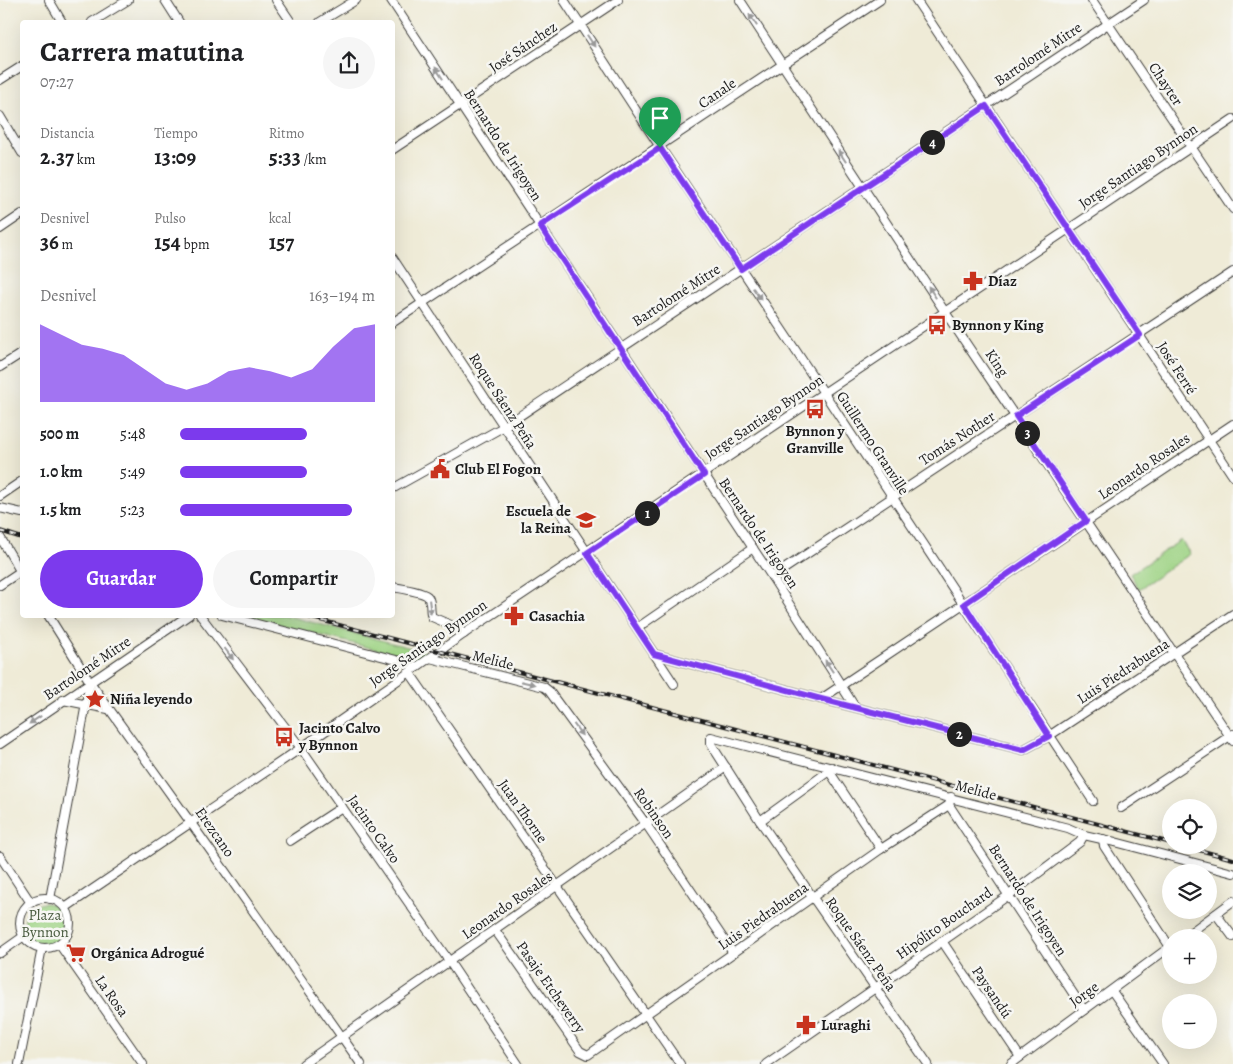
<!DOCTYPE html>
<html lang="es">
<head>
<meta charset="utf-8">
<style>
	:root { --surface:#fff; --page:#f6f6f6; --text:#202124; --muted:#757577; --accent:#7c3aed }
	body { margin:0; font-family:Alegreya,serif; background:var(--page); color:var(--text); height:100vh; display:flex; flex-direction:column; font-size:19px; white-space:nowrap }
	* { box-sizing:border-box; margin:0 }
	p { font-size:16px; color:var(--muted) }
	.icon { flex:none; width:28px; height:28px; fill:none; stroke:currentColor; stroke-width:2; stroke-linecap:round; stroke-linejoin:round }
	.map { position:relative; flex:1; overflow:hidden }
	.details { position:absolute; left:20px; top:20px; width:375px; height:598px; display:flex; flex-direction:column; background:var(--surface); border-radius:5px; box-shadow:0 5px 20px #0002 }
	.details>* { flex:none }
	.tools { position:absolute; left:1162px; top:799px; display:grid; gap:10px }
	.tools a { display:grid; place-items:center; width:55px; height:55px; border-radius:50%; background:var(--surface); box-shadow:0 5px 20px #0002; font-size:25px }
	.pin { position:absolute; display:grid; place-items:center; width:42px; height:42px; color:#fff; margin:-51px -21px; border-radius:50% 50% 50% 0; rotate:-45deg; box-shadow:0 0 5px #0007 }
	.pin .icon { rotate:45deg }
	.km { position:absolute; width:25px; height:25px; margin:-12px; border-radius:50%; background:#222; color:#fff; font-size:14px; line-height:25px; text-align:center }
	.round { display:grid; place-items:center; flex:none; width:52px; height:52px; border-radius:26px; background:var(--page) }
	.overview { display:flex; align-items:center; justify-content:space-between; height:85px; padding:0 20px }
	h1 { font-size:28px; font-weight:700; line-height:38px }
	.stats { display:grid; grid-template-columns:repeat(3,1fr); gap:8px; height:85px; padding:5px 20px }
	.stats div { display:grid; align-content:center }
	.stats b { font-size:21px; font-weight:700 }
	.stats small { font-size:14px; font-weight:400 }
	.stats p { font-size:14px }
	.chart { height:140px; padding:10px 20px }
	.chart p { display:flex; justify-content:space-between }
	.chart svg { width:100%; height:90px; margin-top:5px; fill:var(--accent); opacity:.7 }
	.cta { display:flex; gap:10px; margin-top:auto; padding:10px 20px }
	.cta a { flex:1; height:58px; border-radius:30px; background:var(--accent); color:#fff; font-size:20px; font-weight:700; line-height:58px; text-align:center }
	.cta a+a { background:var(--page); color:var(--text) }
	ul { padding:0 20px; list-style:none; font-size:16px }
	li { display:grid; grid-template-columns:80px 60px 1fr; align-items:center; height:38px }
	li i { height:12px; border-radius:6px; background:var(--accent) }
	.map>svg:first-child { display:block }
	.green { fill:#9ed384; stroke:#5d7850 }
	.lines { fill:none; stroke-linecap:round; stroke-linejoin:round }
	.minor-casing { stroke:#3c3b38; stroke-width:10 }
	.minor { stroke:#fff; stroke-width:8 }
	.rail-casing { stroke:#1c1c1c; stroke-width:4 }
	.rail { stroke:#f6f6f2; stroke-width:2; stroke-dasharray:5.5; stroke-linecap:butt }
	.oneway { fill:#999 }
	.route-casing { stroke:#fff; stroke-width:10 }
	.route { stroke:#7c3aed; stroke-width:6 }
	.labels { text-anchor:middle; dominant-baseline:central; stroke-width:5; stroke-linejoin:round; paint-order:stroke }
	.street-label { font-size:15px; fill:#1c1c1c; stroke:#f6f6f2 }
	.poi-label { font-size:15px; font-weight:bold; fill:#1c1c1c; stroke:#f6f6f2; text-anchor:start }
	.park-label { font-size:15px; fill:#4a5c40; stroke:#f6f6f2 }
</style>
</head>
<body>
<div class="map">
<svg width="1233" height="1064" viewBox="0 0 1233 1064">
	<rect width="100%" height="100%" fill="#f6f6f2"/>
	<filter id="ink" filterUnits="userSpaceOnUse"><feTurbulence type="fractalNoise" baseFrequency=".02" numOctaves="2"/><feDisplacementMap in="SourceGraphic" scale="10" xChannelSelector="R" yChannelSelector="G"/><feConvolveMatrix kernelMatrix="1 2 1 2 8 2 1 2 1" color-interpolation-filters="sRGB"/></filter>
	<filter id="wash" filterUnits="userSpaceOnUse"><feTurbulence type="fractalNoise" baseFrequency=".0096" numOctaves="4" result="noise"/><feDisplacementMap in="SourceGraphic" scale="20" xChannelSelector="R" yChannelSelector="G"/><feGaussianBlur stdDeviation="1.12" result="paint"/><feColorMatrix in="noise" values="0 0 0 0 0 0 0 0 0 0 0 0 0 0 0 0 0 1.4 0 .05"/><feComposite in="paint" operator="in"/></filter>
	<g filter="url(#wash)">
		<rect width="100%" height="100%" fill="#efebd7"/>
		<g class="green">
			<path d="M1181,540L1190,554L1139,589L1130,574Z"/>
			<path d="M242,615H284L427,652L413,659Z"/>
			<circle cx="45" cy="924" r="21"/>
		</g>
	</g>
	<g filter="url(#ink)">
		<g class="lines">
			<defs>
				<g id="minor">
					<path d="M49,0L62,22"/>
					<path d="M165,0L179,22"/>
					<path d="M276,0L291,22"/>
					<path d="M391,0L772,577L855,707"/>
					<path d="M564,0L660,147L824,393L1093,801"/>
					<path d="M740,0L945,312L1233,741"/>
					<path d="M916,0L1233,476"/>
					<path d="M1092,0L1233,209"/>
					<path d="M92,22L128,0"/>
					<path d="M320,22L356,0"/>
					<path d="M0,80L22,66"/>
					<path d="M0,116L22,153"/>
					<path d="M392,150L618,0"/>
					<path d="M0,229L22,214"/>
					<path d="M392,257L674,684"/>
					<path d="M392,323L880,0"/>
					<path d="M0,367L22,353"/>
					<path d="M392,489L503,427L1144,0"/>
					<path d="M0,496L22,481"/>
					<path d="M0,508L22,513"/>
					<path d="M0,537L22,574"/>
					<path d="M772,577L1233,272"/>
					<path d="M0,585L21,571"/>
					<path d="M392,587C399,588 425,592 428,597C432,603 429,611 432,617L458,628L464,634"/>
					<path d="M48,615L90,682L191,823L361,1064"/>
					<path d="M200,615L301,748L449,961L518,1064"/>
					<path d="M222,615L408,663L417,667"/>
					<path d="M637,628L753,548"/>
					<path d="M654,654L821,699L1023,750L1049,736L1233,614"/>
					<path d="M430,658L544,687L549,691L646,824L733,953"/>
					<path d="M410,673L680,1064"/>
					<path d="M821,699L1233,424"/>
					<path d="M63,700L108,709"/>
					<path d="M0,744L189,615"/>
					<path d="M829,771L881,849"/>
					<path d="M949,805L1084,1010"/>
					<path d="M1121,808L1233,734"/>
					<path d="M760,821L829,771L832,767"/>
					<path d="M1103,839L1104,846L1170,947"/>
					<path d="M290,841L342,807"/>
					<path d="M0,856L31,903"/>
					<circle cx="45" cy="923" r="25"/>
					<path d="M50,899L90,682"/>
					<path d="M65,908L301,748L471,629L1233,119"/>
					<path d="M1216,914L1233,937"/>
					<path d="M495,930L580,1051L588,1055L881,849L949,805L951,797"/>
					<path d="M1183,938L1233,901"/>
					<path d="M942,941L1020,1057"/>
					<path d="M59,944L143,1064"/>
					<path d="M0,953L24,936"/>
					<path d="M1112,991L1163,1064"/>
					<path d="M19,1064L42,948"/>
					<path d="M303,1064L726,767"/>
					<path d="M766,1064L1009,895L1080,842L1084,835"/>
					<path d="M928,1064L760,821L711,744V737L1068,828L1084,835L1115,842L1233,873"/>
					<path d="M1011,1064L1171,946"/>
				</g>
			</defs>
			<use href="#minor" class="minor-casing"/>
			<use href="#minor" class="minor"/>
			<defs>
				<g id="rail">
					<path d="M0,531L22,538"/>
					<path d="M301,615L1171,843"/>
					<path d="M1180,845L1233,859"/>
				</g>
			</defs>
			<use href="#rail" class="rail-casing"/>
			<use href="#rail" class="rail"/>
		</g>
		<defs><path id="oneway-solid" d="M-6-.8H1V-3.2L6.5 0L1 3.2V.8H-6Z" transform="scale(1.25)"/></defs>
		<g class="oneway">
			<use href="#oneway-solid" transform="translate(753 20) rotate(-123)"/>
			<use href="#oneway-solid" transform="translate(591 41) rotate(57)"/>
			<use href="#oneway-solid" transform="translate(439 73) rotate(-123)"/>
			<use href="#oneway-solid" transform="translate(842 156) rotate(-123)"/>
			<use href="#oneway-solid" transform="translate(932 292) rotate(-123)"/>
			<use href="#oneway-solid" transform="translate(757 294) rotate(56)"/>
			<use href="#oneway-solid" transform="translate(430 607) rotate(83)"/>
			<use href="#oneway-solid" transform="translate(229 654) rotate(53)"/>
			<use href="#oneway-solid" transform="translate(829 666) rotate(-123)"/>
			<use href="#oneway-solid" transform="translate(528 683) rotate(14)"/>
			<use href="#oneway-solid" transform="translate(35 720) rotate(146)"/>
			<use href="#oneway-solid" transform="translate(578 730) rotate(54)"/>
		</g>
	</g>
	<g class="lines" filter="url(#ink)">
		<defs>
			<path id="route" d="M986,106L1140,335L1016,416L1086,521L964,604L1049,736L1023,750L821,699L654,654L587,553L704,475L540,226L660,148L741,269Z"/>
		</defs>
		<use href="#route" class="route-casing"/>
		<use href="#route" class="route"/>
	</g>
	<defs>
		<symbol id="pharmacy-bare" viewBox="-9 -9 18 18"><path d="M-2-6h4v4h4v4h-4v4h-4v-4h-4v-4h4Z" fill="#c8321e" stroke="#f6f6f2" stroke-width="2.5" paint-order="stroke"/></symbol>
		<symbol id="bus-bare" viewBox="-9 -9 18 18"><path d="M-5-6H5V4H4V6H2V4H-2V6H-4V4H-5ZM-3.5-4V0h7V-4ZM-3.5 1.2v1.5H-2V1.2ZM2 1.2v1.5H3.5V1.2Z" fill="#c8321e" stroke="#f6f6f2" stroke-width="2.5" paint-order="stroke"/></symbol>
		<symbol id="civic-bare" viewBox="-9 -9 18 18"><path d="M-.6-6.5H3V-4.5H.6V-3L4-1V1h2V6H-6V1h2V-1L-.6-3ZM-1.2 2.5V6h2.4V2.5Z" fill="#c8321e" stroke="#f6f6f2" stroke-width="2.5" paint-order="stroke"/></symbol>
		<symbol id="school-bare" viewBox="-9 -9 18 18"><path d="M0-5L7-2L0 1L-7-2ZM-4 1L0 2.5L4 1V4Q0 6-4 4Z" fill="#c8321e" stroke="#f6f6f2" stroke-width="2.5" paint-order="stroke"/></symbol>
		<symbol id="sight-bare" viewBox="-9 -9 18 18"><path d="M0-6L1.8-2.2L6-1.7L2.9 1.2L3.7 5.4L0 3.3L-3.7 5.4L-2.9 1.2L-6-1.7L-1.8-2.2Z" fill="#c8321e" stroke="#f6f6f2" stroke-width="2.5" paint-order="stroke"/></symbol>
		<symbol id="supermarket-bare" viewBox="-9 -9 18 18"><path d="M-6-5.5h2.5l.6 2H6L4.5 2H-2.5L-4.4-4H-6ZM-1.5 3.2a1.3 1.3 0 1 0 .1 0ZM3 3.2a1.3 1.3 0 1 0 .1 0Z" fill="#c8321e" stroke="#f6f6f2" stroke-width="2.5" paint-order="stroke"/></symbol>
	</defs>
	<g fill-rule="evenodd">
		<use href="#pharmacy-bare" x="959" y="267" width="28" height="28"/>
		<use href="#bus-bare" x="923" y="311" width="28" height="28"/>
		<use href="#bus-bare" x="801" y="395" width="28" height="28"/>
		<use href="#civic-bare" x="426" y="455" width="28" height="28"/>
		<use href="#school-bare" x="572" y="506" width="28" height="28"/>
		<use href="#pharmacy-bare" x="500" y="602" width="28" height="28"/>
		<use href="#sight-bare" x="81" y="685" width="28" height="28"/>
		<use href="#bus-bare" x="270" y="723" width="28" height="28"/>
		<use href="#supermarket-bare" x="62" y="939" width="28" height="28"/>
		<use href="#pharmacy-bare" x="792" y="1011" width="28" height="28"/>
	</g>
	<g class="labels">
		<g class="street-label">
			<text transform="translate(523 47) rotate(-34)">José Sánchez</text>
			<text transform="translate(1038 54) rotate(-34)">Bartolomé Mitre</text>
			<text transform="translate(1166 84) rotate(56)">Chayter</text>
			<text transform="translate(717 93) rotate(-34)">Canale</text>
			<text transform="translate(503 145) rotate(57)">Bernardo de Irigoyen</text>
			<text transform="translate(1138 166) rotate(-34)">Jorge Santiago Bynnon</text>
			<text transform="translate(676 295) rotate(-33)">Bartolomé Mitre</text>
			<text transform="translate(997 363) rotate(56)">King</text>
			<text transform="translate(1177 368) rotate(57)">José Ferré</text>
			<text transform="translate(503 401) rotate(57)">Roque Sáenz Peña</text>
			<text transform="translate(764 417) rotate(-34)">Jorge Santiago Bynnon</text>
			<text transform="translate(957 438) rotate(-33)">Tomás Nother</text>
			<text transform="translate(873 443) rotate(57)">Guillermo Granville</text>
			<text transform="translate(1144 466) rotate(-34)">Leonardo Rosales</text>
			<text transform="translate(759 533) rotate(56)">Bernardo de Irigoyen</text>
			<text transform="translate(428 643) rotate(-35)">Jorge Santiago Bynnon</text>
			<text transform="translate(493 660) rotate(14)">Melide</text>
			<text transform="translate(87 668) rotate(-34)">Bartolomé Mitre</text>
			<text transform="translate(1123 671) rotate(-33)">Luis Piedrabuena</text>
			<text transform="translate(976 790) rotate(15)">Melide</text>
			<text transform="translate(523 811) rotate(55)">Juan Thorne</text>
			<text transform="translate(654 813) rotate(55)">Robinson</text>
			<text transform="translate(374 829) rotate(55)">Jacinto Calvo</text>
			<text transform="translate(215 832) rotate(55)">Erezcano</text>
			<text transform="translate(1028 900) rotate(57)">Bernardo de Irigoyen</text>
			<text transform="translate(507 905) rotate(-35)">Leonardo Rosales</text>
			<text transform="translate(763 916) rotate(-35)">Luis Piedrabuena</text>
			<text transform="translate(944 923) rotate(-35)">Hipólito Bouchard</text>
			<text transform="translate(861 944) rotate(55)">Roque Sáenz Peña</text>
			<text transform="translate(551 987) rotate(55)">Pasaje Etcheverry</text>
			<text transform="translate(992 992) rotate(56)">Paysandú</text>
			<text transform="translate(1084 994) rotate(-35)">Jorge</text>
			<text transform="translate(112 996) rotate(55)">La Rosa</text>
		</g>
		<g class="poi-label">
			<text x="988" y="281">Díaz</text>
			<text x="952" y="325">Bynnon y King</text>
			<text x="815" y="431" text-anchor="middle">Bynnon y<tspan x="815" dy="17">Granville</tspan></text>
			<text x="455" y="469">Club El Fogon</text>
			<text x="571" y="511" text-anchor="end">Escuela de<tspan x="571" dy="17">la Reina</tspan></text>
			<text x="529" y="616">Casachia</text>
			<text x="110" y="699">Niña leyendo</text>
			<text x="299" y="728">Jacinto Calvo<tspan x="299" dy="17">y Bynnon</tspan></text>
			<text x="91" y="953">Orgánica Adrogué</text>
			<text x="821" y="1025">Luraghi</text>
		</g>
		<g class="park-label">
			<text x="45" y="915">Plaza<tspan x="45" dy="17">Bynnon</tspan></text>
		</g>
	</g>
</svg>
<div class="tools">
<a><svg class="icon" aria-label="locate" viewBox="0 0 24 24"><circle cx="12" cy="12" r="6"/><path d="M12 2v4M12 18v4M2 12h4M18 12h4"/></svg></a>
<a><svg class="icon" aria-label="layers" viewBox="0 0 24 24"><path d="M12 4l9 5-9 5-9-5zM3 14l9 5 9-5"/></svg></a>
<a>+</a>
<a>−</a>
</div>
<div class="pin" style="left:660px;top:148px;background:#1e9e55"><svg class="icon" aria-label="arrive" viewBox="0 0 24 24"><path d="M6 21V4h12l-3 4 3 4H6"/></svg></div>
<b class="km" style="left:647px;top:513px">1</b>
<b class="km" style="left:959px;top:734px">2</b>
<b class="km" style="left:1027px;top:433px">3</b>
<b class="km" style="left:932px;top:142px">4</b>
<section class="details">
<div class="overview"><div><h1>Carrera matutina</h1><p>07:27</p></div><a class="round"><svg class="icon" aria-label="share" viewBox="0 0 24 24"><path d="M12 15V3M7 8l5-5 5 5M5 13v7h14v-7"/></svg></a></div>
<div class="stats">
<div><p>Distancia</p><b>2.37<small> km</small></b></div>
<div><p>Tiempo</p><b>13:09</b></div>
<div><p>Ritmo</p><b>5:33<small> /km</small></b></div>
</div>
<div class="stats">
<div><p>Desnivel</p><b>36<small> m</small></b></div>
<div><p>Pulso</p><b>154<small> bpm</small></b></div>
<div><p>kcal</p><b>157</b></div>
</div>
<div class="chart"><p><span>Desnivel</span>163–194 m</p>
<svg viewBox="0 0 160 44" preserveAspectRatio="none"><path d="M0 44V6L10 11L20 16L30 18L40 21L50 28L60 35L70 38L80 35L90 29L100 27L110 29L120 32L130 28L140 17L150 8L160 6V44z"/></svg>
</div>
<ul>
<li><b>500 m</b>5:48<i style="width:65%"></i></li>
<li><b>1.0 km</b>5:49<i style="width:65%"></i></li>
<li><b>1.5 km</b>5:23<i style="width:88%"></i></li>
</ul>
<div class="cta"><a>Guardar</a><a>Compartir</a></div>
</section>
</div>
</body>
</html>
